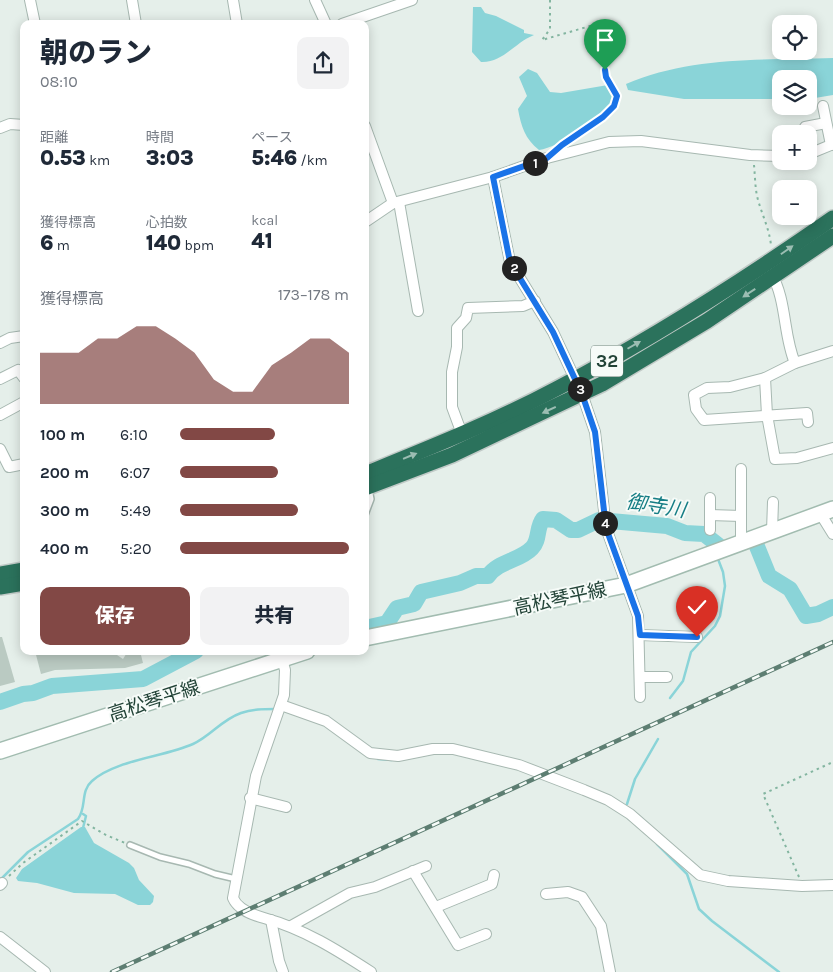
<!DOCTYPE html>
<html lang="ja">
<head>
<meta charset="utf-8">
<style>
	:root { --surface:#fff; --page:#f2f2f3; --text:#1f2937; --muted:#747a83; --accent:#824845 }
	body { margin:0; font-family:Karla,"Noto Sans JP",sans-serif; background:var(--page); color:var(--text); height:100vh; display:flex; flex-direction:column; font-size:19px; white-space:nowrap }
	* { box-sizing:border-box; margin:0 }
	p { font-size:16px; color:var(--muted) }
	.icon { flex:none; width:28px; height:28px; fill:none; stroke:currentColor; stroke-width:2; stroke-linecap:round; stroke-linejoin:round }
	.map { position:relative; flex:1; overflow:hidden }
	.side { position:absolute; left:20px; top:20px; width:349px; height:635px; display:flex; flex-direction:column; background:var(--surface); border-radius:10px; box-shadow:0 2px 12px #0003 }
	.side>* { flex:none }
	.tools { position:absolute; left:772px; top:15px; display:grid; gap:10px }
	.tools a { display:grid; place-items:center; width:45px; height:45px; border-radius:10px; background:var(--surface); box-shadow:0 2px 12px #0003; font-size:25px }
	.pin { position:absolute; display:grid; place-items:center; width:42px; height:42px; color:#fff; margin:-51px -21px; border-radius:50% 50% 50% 0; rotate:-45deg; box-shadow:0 0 5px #0007 }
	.pin .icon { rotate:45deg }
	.km { position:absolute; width:25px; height:25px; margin:-12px; border-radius:50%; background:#222; color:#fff; font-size:14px; line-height:25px; text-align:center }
	.round { display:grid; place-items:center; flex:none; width:52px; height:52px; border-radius:10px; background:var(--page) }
	.head { display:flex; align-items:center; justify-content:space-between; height:85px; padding:0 20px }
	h1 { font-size:28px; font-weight:800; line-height:38px }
	.stats { display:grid; grid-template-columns:repeat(3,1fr); gap:8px; height:85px; padding:5px 20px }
	.stats div { display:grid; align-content:center }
	.stats b { font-size:21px; font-weight:800 }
	.stats small { font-size:14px; font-weight:400 }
	.stats p { font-size:14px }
	.chart { height:140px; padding:10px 20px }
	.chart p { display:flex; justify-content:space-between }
	.chart svg { width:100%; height:90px; margin-top:5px; fill:var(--accent); opacity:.7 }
	.primary-button { display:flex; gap:10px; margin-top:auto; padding:10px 20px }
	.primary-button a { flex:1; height:58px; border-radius:10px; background:var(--accent); color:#fff; font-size:20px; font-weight:800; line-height:58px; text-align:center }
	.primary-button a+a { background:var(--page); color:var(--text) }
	ul { padding:0 20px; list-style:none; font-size:16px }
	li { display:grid; grid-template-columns:80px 60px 1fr; align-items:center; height:38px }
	li i { height:12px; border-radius:6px; background:var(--accent) }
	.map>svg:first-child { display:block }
	.water { fill:#8ad4d8 }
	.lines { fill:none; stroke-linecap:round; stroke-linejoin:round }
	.stream { stroke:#8ad4d8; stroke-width:2.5 }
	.river { stroke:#8ad4d8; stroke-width:16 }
	.building { fill:#bacac2 }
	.lane-casing { stroke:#a7b8b1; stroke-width:8 }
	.street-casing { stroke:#a7b8b1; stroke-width:12 }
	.secondary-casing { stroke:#a2bcb0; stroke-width:18 }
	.highway-casing { stroke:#c1cac7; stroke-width:18 }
	.path { stroke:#83b5a0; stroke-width:2; stroke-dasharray:2.5 4; stroke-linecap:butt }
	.lane { stroke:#fff; stroke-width:5 }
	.street { stroke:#fff; stroke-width:10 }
	.secondary { stroke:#fff; stroke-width:15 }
	.highway { stroke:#2b725c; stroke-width:15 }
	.rail-casing { stroke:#5d7e72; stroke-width:4.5 }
	.rail { stroke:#f6fbf8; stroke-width:2.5; stroke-dasharray:8; stroke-linecap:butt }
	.oneway { fill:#9bbdb2 }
	.route-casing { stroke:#fff; stroke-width:10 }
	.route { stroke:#1a73e8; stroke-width:6 }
	.labels { text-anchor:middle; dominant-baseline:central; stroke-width:4; stroke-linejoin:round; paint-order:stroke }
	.shield { fill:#f6fbf8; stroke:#627a71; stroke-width:1 }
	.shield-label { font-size:18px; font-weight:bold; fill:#224337 }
	.street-label { font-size:19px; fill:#224337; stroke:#f6fbf8 }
	.water-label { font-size:20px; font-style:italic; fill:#167e85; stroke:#f6fbf8 }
</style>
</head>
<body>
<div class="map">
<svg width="833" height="972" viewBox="0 0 833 972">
	<rect width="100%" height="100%" fill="#e5efea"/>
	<g class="water">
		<path d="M473,7H481L485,13L496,16L524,30V33L534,35C514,43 503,63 481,62L472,52Z"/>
		<path d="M833,58V95L809,99V79H781V99H684L628,90L626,84C690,56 765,60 833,58Z"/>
		<path d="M528,69L537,73L550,92L561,93L608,85L614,95L613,102C600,119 560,147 539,150C525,139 521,126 518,109L527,96L519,77Z"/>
		<path d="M81,827H85L94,843L129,863L134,868L139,880L154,896L153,902L150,905H138L115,894L74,893L37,883L18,881L16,878L22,869Z"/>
	</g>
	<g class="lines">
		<g class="stream">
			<path d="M670,698L683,681L691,652L715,626L720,616L725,586L723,572L718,559L720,558"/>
			<path d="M378,759L392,760"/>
			<path d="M627,804L635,779L658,739"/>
			<path d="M83,814L86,816L83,828"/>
			<path d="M657,844L687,874L699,909L712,921L779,972"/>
			<path d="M0,880L28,852L78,819C87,807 80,791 92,781C115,760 164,757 193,744C211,736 221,720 241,713C253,709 263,709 275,709"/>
		</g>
		<g class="river">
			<path d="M756,544L769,576L790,589L806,616L818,614L833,607"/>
			<path d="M365,628L387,623L397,608L414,604L421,592L460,583L476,576H488C498,561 520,561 532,548C540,540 536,528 543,519L556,520L571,530H578L599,520L667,526L685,533L704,534L718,545"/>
			<path d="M0,702L23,694L33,693L52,686L143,679L196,651"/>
		</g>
	</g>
	<g class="building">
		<path d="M0,637H2L15,682L0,686Z"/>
		<path d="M35,651H111L123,659L128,651H140L143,663L125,668L55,670L41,674Z"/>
	</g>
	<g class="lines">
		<defs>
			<g id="lane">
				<path d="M365,515L371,499L369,489"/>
				<path d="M130,845L160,857L189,864L215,874L236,879"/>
			</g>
			<g id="street">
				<path d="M30,0L35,24"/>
				<path d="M132,0L136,24"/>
				<path d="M233,0L237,24"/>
				<path d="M315,0L326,24"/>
				<path d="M342,24L412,0"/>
				<path d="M823,106L831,145"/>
				<path d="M365,126L393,203"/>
				<path d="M805,127L826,123"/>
				<path d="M0,128L10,124L24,125"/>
				<path d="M809,154L833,144"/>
				<path d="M493,177L510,262L553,332L582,394L595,432L606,528L638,616L640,697"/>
				<path d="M399,202L418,311"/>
				<path d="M365,222L393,203L493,177L547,158L609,142L641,141L750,155L781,156"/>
				<path d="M771,273C787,300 783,335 795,363"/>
				<path d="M0,343L10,338L24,336"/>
				<path d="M765,378L767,415L775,459L797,458L833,448"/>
				<path d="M0,379L18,370L24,378"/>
				<path d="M0,415L24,402"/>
				<path d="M808,422L807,413L704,420L696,409L694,395L707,388L730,387L765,378L795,363L833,351"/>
				<path d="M462,434L452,407V372L457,347V328L466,318L468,308L523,306L535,301"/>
				<path d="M0,449L9,467L24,464"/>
				<path d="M820,513L833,534"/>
				<path d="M710,515L741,516"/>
				<path d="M710,530V498"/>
				<path d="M772,531L773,502"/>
				<path d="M741,543V469"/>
				<path d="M640,635L697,637"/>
				<path d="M282,659L285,670L284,695L256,776L233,898C238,910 253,915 264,918C304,929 337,950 371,972"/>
				<path d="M640,677H667"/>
				<path d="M281,705L326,721L370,753L398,756L433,749H453L519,765L584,790L608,800L630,814L700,875L728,881L802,886L833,885"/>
				<path d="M250,798L286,807"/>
				<path d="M413,871L458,945L486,934"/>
				<path d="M0,885L2,883"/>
				<path d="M546,894L568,892L582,897L601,926L610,972"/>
				<path d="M436,907L492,884L494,875"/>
				<path d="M271,920L279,961L283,972"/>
				<path d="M291,926L350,893L375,887L426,866"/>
				<path d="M0,937L45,972"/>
			</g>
			<g id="secondary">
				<path d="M365,638L626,585L833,509"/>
				<path d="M0,751L307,651"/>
			</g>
			<g id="highway">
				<path d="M365,474C429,448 494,422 556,389C652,339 744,280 833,218"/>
				<path d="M365,488L452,455L602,384L707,321L833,236"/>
				<path d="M0,574L24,570"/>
				<path d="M0,587L24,583"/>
			</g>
		</defs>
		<use href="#lane" class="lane-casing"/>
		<use href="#street" class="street-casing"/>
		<use href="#secondary" class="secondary-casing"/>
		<use href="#highway" class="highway-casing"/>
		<g class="path">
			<path d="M550,0V29L542,40L597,24L603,51L606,77L617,96C609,118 583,130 565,143"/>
			<path d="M754,165C755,175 755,186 757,196C761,213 769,227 771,245"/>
			<path d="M9,876L23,863L82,821L106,835L125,843"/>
			<path d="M799,877L763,794L833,762"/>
		</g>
		<use href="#lane" class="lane"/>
		<use href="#street" class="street"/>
		<use href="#secondary" class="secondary"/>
		<use href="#highway" class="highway"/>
		<defs>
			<path id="rail" d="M112,972L833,642"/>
		</defs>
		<use href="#rail" class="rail-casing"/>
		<use href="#rail" class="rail"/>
	</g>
	<defs><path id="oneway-solid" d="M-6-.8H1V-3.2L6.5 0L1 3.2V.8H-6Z" transform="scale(1.25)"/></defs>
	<g class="oneway">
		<use href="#oneway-solid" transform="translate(787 250) rotate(-35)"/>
		<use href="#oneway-solid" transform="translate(749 293) rotate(147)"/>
		<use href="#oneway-solid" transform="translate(634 345) rotate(-30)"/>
		<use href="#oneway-solid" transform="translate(549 410) rotate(155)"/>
		<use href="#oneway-solid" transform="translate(410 456) rotate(-22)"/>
	</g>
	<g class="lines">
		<defs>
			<path id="route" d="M605,70L606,77L617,96L614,106L603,117L562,145L547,158L493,177L510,262L553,332L582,394L595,432L606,528L638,616L640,635L697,637"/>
		</defs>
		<use href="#route" class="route-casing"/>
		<use href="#route" class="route"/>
	</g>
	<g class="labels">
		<rect class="shield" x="591" y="345.5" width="32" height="31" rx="4"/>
		<g class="shield-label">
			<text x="607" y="361">32</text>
		</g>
		<g class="street-label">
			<text transform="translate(560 599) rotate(-12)">高松琴平線</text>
			<text transform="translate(154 701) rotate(-18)">高松琴平線</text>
		</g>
		<g class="water-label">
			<text transform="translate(656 506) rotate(9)">御寺川</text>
		</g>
	</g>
</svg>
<div class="tools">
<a><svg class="icon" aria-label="locate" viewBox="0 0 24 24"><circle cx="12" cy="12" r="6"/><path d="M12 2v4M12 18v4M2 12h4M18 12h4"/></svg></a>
<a><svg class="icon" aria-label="layers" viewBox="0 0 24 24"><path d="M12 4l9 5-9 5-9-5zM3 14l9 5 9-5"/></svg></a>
<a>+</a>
<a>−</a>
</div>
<div class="pin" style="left:605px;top:70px;background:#1e9e55"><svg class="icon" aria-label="arrive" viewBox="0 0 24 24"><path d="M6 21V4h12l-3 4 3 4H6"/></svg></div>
<div class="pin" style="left:697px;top:637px;background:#d93025"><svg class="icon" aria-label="check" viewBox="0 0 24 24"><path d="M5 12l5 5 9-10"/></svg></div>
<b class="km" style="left:535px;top:163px">1</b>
<b class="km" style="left:514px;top:268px">2</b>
<b class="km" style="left:580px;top:389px">3</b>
<b class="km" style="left:605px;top:523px">4</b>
<section class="side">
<div class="head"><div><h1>朝のラン</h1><p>08:10</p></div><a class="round"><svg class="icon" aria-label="share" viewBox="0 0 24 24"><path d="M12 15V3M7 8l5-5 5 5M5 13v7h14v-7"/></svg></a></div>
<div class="stats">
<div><p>距離</p><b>0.53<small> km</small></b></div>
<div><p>時間</p><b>3:03</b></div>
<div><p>ペース</p><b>5:46<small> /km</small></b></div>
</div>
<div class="stats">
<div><p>獲得標高</p><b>6<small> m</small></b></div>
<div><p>心拍数</p><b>140<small> bpm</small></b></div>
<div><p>kcal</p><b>41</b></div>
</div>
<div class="chart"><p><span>獲得標高</span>173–178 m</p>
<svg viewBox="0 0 160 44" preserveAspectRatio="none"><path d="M0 44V19L10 19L20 19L30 12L40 12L50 6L60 6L70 12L80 19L90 32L100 38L110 38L120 25L130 19L140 12L150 12L160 19V44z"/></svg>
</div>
<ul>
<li><b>100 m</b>6:10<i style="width:56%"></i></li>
<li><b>200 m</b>6:07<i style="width:58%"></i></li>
<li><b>300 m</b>5:49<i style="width:70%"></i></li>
<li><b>400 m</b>5:20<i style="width:100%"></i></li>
</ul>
<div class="primary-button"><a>保存</a><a>共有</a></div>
</section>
</div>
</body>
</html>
